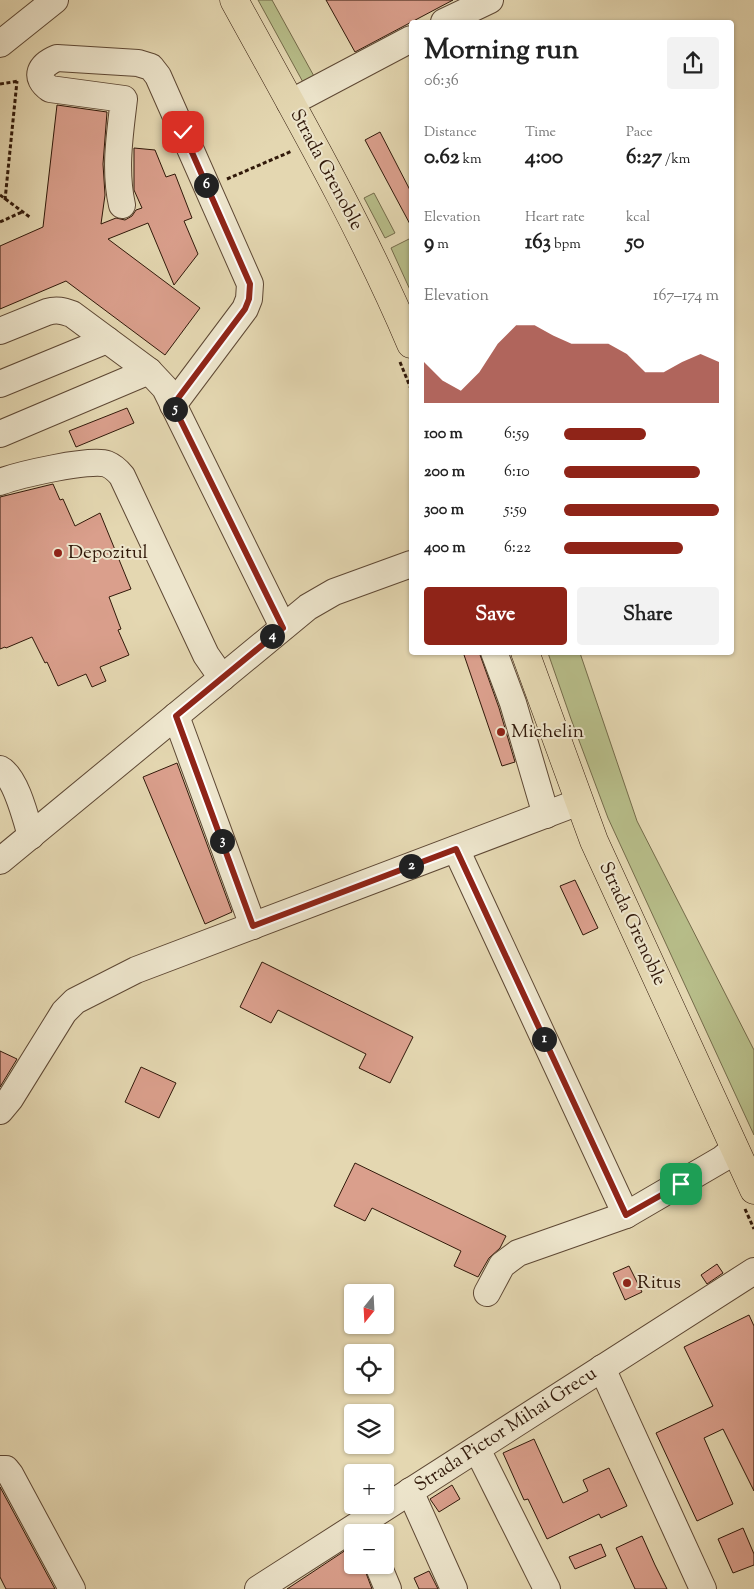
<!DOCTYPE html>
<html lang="en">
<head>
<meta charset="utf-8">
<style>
	:root { --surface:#fff; --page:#f2f2f2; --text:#222; --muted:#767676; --accent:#8f2418 }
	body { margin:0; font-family:"Sorts Mill Goudy",serif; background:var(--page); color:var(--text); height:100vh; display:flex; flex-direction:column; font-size:19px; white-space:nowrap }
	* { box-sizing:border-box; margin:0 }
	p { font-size:16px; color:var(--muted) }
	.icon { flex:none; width:28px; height:28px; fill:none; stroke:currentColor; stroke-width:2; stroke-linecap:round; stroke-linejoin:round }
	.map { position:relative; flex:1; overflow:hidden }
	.details { position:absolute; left:409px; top:20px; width:325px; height:635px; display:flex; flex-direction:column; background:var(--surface); border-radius:5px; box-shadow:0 1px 4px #0004 }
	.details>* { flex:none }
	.needle { width:32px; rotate:198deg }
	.buttons { position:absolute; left:344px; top:1284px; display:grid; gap:10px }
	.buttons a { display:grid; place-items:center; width:50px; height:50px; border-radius:5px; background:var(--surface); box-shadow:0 1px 4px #0004; font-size:25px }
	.pin { position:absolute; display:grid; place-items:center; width:42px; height:42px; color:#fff; margin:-21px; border-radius:10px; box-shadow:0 2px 8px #0006 }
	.km { position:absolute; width:25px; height:25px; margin:-12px; border-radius:50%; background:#222; color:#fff; font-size:14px; line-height:25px; text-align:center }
	.round { display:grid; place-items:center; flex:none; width:52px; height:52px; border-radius:5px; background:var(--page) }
	.head { display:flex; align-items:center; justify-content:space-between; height:85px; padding:0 15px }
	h1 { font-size:28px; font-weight:700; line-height:38px }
	.stats { display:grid; grid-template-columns:repeat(3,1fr); gap:8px; height:85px; padding:5px 15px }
	.stats div { display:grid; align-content:center }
	.stats b { font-size:21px; font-weight:700 }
	.stats small { font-size:14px; font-weight:400 }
	.stats p { font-size:14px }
	.chart { height:140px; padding:10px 15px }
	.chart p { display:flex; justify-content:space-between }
	.chart svg { width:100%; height:90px; margin-top:5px; fill:var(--accent); opacity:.7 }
	.cta { display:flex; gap:10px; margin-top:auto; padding:10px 15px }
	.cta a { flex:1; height:58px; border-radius:5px; background:var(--accent); color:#fff; font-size:20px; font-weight:700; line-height:58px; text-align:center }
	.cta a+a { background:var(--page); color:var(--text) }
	ul { padding:0 15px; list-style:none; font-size:16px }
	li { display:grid; grid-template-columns:80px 60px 1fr; align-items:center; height:38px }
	li i { height:12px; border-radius:6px; background:var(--accent) }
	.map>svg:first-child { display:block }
	.green { fill:#b7bd89; stroke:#746b4a }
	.building { fill:#da9f8c; stroke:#31190a }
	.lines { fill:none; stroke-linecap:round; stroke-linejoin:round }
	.minor-casing { stroke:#5e4834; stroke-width:28 }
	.major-casing { stroke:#31190a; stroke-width:29 }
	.path { stroke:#31190a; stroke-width:3; stroke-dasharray:4 2.5; stroke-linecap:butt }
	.minor { stroke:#ede5cc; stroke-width:26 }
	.major { stroke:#e4d7b1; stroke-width:28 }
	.route-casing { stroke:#fff; stroke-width:10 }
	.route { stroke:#8f2418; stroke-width:6 }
	.poi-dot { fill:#8f2418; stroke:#ede5cc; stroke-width:2 }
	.labels { text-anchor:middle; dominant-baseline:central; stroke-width:4; stroke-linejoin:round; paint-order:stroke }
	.street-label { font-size:19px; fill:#31190a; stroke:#ede5cc }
	.poi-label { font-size:19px; fill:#31190a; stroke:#ede5cc; text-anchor:start }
</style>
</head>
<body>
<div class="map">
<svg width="754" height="1589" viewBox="0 0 754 1589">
	<rect width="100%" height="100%" fill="#e4d7b1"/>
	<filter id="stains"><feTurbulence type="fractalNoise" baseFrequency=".004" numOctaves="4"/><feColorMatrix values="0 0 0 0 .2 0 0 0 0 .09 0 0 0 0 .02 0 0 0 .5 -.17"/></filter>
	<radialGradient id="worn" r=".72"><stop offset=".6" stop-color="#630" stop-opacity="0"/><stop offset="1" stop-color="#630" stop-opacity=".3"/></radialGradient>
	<g class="green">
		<path d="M258,0H272L315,78L304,84Z"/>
		<path d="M374,193L395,233L385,238L364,198Z"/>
		<path d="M411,238V292L391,248Z"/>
		<path d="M548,653H580L637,821L754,1050V1135L608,818L571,719Z"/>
	</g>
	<g class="building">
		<path d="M326,0H453L355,52Z"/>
		<path d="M57,105L107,112L103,164L105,195L101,224L116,218L125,220L132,216L136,210L142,208L134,190V148L155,150L166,177L175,174L192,218L184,221L198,254L174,285L148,223L108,239L200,308L165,355L66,281L0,309V246L43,227Z"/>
		<path d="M380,132L411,192V226L365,140Z"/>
		<path d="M127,408L134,423L76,447L69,431Z"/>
		<path d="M53,484L60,500L63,499L75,526L100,513L131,589L109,597L121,629L118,630L129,655L100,667L106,681L92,687L86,674L58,686L47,662L45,663L32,637L6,648L5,647L0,649V497Z"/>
		<path d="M463,652H479L499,708L515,762L502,766Z"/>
		<path d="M177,763L232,912L205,924L143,777Z"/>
		<path d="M575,880L598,928L583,935L560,886Z"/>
		<path d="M262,962L413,1037L390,1083L359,1068L366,1054L278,1010L271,1023L240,1007Z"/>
		<path d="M0,1051L17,1059L0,1087Z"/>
		<path d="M141,1067L176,1083L159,1118L125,1102Z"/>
		<path d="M355,1163L506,1236L500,1248L489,1258L478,1277L454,1266L461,1251L372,1208L365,1221L334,1206Z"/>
		<path d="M717,1264L723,1273L707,1284L701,1275Z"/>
		<path d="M629,1266L642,1292L625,1300L613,1273Z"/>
		<path d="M749,1315L754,1326V1491L723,1429L704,1438L733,1504L697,1521L656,1433L713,1406L684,1347Z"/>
		<path d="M534,1439L563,1503L588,1491L583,1480L609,1468L627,1506L601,1518L599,1514L547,1539L528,1499L524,1500L503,1453Z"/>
		<path d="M452,1485L460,1499L439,1512L430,1499Z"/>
		<path d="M0,1487L55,1589H6L0,1577Z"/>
		<path d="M743,1528L754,1554V1565L733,1573L718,1539Z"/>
		<path d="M642,1536L655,1565L667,1589H635L616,1548Z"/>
		<path d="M601,1544L606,1556L575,1569L569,1557Z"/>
		<path d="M352,1546V1565H363L372,1589H287Z"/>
		<path d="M429,1571L438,1589H419L414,1578Z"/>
	</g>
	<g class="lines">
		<defs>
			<g id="minor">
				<path d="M444,22L490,0"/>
				<path d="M0,44L55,0"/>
				<path d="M290,103L411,39"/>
				<path d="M122,205C114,169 120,134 124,99L50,89C33,77 40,65 57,58L138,63L151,67L158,76L250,284L249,299L245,309L173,405"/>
				<path d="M0,331L47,312C57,309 63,311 72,314L149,371L165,388L283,627"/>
				<path d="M0,384L107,340"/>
				<path d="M0,434L149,371"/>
				<path d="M0,482C18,475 91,458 107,464C112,466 118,471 122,476L206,655L222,678"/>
				<path d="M494,652L513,703L546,815"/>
				<path d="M176,716L253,926"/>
				<path d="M0,769C16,777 26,819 31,836"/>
				<path d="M456,849L626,1215"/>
				<path d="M0,861L308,607L334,592L411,564"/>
				<path d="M0,1111L10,1099L64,1012L75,1001L136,970L579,802"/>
				<path d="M487,1293L502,1265L518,1253L626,1215L722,1159L734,1149"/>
				<path d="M602,1368L703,1589"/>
				<path d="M477,1449L547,1589"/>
				<path d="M0,1469H6L10,1474L72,1589"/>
				<path d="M410,1491L454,1589"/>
				<path d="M378,1565L388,1589"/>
				<path d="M258,1589L754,1271"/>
			</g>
			<g id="major">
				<path d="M234,0C296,113 361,226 411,344"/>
				<path d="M525,652L594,841L754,1190"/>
			</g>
		</defs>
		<use href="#minor" class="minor-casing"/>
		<use href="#major" class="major-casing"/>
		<g class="path">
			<path d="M0,84L19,81"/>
			<path d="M227,179L292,151"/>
			<path d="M0,195L31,218"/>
			<path d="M5,200L17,81"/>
			<path d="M0,222L22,212"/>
			<path d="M400,362L411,389"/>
			<path d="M745,1209L754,1229"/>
		</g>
		<use href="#minor" class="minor"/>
		<use href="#major" class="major"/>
	</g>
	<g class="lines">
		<defs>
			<path id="route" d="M183,132L250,284L249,299L245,309L173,405L283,628L176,716L253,926L456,849L626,1215L681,1184"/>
		</defs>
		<use href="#route" class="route-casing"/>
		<use href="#route" class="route"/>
	</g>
	<g class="poi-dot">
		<circle cx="58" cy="553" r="5"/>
		<circle cx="501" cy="732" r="5"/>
		<circle cx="627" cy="1283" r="5"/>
	</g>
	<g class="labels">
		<g class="street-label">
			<text transform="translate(326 170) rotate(62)">Strada Grenoble</text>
			<text transform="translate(632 924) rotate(65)">Strada Grenoble</text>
			<text transform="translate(506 1430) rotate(-33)">Strada Pictor Mihai Grecu</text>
		</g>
		<g class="poi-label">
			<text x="68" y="553">Depozitul</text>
			<text x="511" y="732">Michelin</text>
			<text x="637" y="1283">Ritus</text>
		</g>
	</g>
	<rect width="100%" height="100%" filter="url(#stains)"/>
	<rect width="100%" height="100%" fill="url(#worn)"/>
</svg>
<div class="buttons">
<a><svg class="needle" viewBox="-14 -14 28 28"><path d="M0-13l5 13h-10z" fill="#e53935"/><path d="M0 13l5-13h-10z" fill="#767676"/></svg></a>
<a><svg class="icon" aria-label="locate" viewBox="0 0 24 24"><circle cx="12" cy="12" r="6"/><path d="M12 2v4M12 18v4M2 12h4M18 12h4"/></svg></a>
<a><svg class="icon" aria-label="layers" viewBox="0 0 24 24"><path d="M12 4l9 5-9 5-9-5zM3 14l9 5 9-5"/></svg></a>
<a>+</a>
<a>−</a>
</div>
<div class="pin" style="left:681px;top:1184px;background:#1e9e55"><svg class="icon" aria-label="arrive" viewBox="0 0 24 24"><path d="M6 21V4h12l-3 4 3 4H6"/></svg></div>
<div class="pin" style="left:183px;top:132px;background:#d93025"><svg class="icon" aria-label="check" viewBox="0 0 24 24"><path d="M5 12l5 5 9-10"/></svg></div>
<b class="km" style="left:544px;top:1039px">1</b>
<b class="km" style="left:411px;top:866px">2</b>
<b class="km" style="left:222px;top:841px">3</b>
<b class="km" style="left:272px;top:636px">4</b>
<b class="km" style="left:175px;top:409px">5</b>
<b class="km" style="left:206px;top:185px">6</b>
<section class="details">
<div class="head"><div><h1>Morning run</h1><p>06:36</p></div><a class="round"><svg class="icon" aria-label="share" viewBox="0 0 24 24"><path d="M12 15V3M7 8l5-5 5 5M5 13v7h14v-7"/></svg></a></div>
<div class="stats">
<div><p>Distance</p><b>0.62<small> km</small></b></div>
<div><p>Time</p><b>4:00</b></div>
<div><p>Pace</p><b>6:27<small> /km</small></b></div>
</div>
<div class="stats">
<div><p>Elevation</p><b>9<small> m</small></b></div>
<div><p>Heart rate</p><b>163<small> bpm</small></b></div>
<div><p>kcal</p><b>50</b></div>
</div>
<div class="chart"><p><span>Elevation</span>167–174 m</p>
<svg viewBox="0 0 160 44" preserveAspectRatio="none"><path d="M0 44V24L10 33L20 38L30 29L40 15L50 6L60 6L70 11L80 15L90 15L100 15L110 20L120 29L130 29L140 24L150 20L160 24V44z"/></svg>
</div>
<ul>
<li><b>100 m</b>6:59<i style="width:53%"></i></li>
<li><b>200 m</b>6:10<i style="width:88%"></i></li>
<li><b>300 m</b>5:59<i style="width:100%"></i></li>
<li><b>400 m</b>6:22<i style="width:77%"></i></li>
</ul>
<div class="cta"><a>Save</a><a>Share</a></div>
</section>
</div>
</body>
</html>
